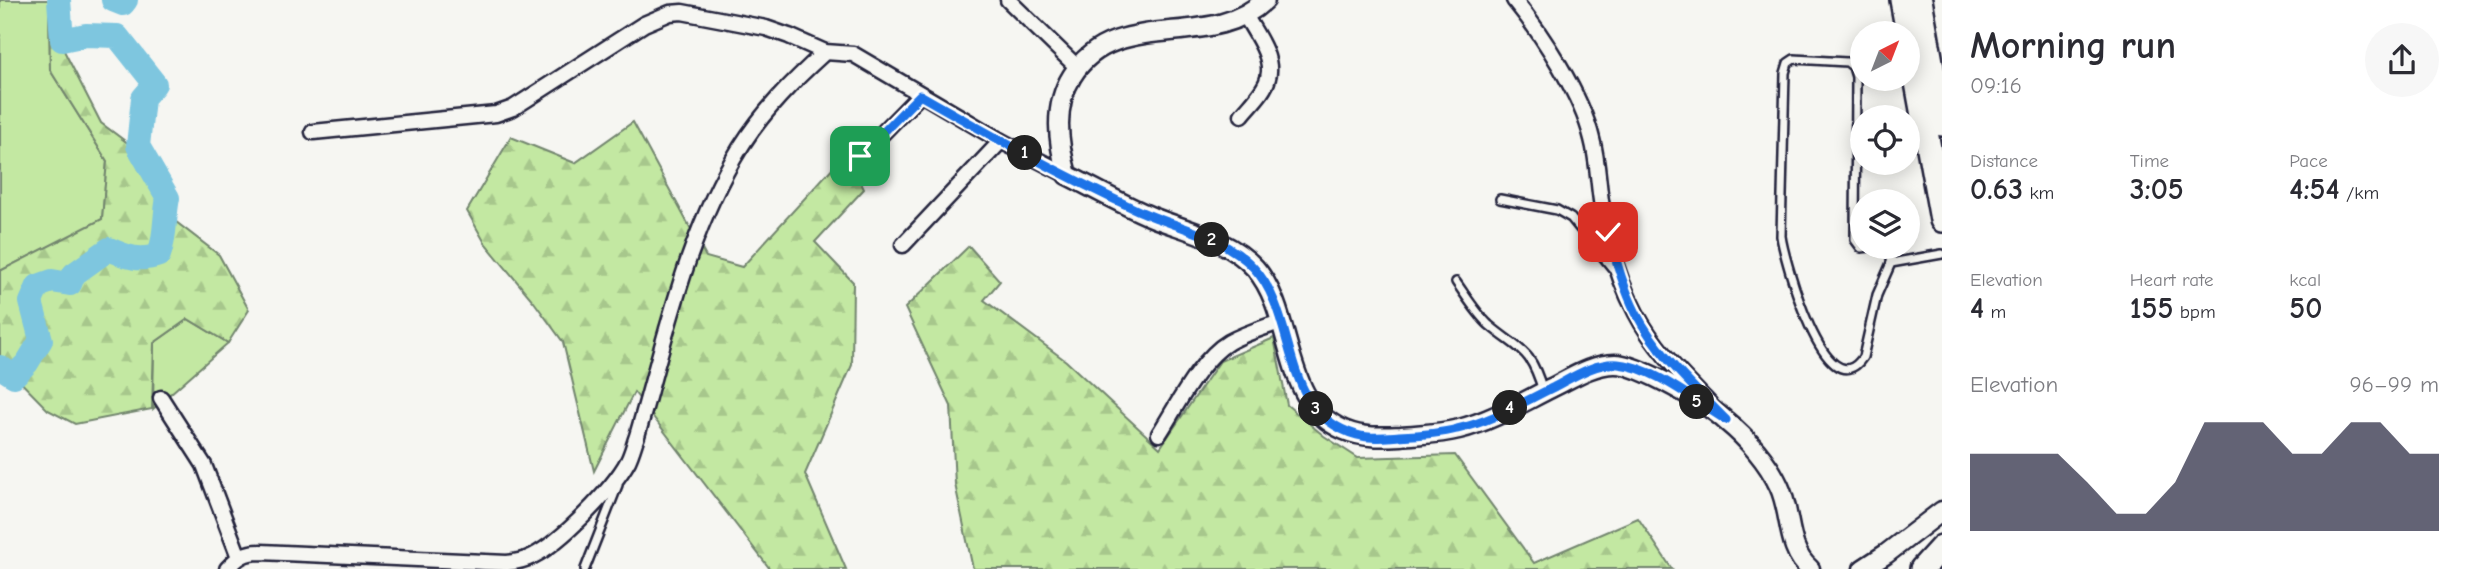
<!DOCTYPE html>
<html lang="en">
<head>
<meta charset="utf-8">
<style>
	:root { --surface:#fff; --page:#f7f7f7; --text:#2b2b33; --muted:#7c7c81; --accent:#22223b }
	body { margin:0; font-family:"Comic Neue",sans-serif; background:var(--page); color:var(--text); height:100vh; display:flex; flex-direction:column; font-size:26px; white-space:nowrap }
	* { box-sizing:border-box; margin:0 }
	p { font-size:23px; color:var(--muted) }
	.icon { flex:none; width:38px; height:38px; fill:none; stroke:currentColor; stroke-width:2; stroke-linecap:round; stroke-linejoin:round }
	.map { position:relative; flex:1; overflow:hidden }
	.panel { display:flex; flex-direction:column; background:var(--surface); width:525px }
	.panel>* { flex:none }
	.needle { width:46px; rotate:42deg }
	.fabs { position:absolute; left:1850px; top:21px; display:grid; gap:14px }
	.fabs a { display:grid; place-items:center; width:70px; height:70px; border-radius:50%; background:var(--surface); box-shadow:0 4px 18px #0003; font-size:35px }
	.pin { position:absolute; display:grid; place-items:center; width:60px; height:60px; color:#fff; margin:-30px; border-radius:14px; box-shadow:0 4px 10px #0006 }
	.km { position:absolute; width:35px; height:35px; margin:-18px; border-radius:50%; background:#222; color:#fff; font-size:19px; line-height:35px; text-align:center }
	.round { display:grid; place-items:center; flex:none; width:74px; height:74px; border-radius:37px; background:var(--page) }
	.head { display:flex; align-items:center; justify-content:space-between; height:119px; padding:0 28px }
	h1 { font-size:38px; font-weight:600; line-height:52px }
	.figures { display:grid; grid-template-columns:repeat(3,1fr); gap:10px; height:119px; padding:7px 28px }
	.figures div { display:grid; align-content:center }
	.figures b { font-size:30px; font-weight:600 }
	.figures small { font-size:19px; font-weight:400 }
	.figures p { font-size:19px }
	.chart { height:196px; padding:14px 28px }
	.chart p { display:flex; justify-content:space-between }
	.chart svg { width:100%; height:126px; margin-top:7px; fill:var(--accent); opacity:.7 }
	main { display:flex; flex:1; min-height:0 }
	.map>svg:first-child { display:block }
	.grass { fill:#c3e8a2; stroke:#72856e; stroke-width:2 }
	.forest { fill:url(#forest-firs); stroke:#72856e; stroke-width:2 }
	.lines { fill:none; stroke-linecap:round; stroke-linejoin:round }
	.river { stroke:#7ec6df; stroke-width:24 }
	.service-casing { stroke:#22223b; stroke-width:12 }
	.minor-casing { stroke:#22223b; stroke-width:19 }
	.tertiary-casing { stroke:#22223b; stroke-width:23 }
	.primary-casing { stroke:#22223b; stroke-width:28 }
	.trunk-casing { stroke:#22223b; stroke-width:28 }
	.service { stroke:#f6f6f2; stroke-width:7 }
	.minor { stroke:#f6f6f2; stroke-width:14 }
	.tertiary { stroke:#f6f6f2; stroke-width:18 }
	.primary { stroke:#f6f6f2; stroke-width:23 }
	.trunk { stroke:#f6f6f2; stroke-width:23 }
	.route-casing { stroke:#fff; stroke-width:14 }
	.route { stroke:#1a73e8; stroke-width:9 }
</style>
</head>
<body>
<main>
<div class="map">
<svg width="1942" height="569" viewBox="0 0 1942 569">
	<defs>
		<pattern id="forest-firs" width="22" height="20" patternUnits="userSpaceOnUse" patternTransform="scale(1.75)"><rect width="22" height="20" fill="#c3e8a2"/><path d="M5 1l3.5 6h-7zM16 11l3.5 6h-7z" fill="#a7c78c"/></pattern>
	</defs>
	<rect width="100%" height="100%" fill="#f6f6f2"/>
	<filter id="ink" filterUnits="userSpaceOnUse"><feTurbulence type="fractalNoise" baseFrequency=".0143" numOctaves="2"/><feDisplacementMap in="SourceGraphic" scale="14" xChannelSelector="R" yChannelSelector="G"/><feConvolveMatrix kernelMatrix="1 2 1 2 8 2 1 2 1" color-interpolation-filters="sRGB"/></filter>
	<g filter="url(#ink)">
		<g class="grass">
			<path d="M0,0H49L50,70L107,161L102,220L0,271Z"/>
			<path d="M188,319L228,343L153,409L154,343Z"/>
		</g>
		<g class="forest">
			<path d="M49,0H59L58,39L101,123L137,150L171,218L219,255L249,310L228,343L188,319L154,343L152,409L75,424L48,410L0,361V271L102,219L107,161L50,70Z"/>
			<path d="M633,122L706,257L742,267L846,153L864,189L815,242L853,282L852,365L805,474L846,569H770L634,392L594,471L563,342L534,302L485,243L467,211L511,137L575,163Z"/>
			<path d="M969,246L1000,281L984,300L1066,361L1160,448L1220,361L1274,338L1287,405L1324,436L1358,458L1455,455L1534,563L1638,518L1672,569H973L955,484L951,406L905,308Z"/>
		</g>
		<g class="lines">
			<g class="river">
				<path d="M113,0L123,4L126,0"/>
				<path d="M0,367L14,376L27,363L41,340L31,302L38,286L52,281L70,284L74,274L109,249C127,257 140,262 159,255C166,237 164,217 168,198L138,146L143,98L155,84L117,36L86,35L62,40L59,0"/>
			</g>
			<defs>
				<g id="service">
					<path d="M1500,199L1557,210L1571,218L1612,268"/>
					<path d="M1870,247L1861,248L1855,240L1856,77L1853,67L1847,62L1794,59L1788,63L1785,73L1781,236C1784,258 1826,412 1863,357L1877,295L1891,263L1892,247"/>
					<path d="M1891,263L1942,254"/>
					<path d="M1456,282C1466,296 1476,313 1489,325C1521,352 1530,347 1543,391"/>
					<path d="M585,569L618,485"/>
				</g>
				<g id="minor">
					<path d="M1008,0L1077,67"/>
					<path d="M1514,0C1542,34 1582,96 1592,139C1598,161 1598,184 1602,207C1608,243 1619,281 1636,313C1654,348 1683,376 1710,404"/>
					<path d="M1242,115C1251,104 1265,91 1268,78C1274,57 1255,33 1245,15"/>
					<path d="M313,132L496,114L513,108L644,24L670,13L682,12L766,28L789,36L825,52L853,54L1001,141L1067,175"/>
					<path d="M860,156L920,95"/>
					<path d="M903,245L1001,141"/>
					<path d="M161,398L204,465L239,557"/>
					<path d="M1159,434C1177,406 1200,359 1229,342C1245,333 1263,328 1280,322"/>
					<path d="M227,569C238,557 244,552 261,552L507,563C516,562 525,560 533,556C561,542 613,489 628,461C632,453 634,444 637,436C666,338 686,235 740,148C763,111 793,81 825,52"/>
				</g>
				<g id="tertiary">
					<path d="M1265,0C1210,53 1115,6 1072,76C1053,106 1058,142 1067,175C1095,189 1123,205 1152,217C1187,231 1229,239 1255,268C1296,315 1280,403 1344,430C1363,438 1382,437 1401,436C1421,434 1440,434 1459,429C1491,421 1521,403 1551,388C1570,379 1592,364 1615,364C1639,364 1708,404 1726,421C1747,438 1768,462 1779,486C1792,513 1786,549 1810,569"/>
					<path d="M1863,569L1886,554L1942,511"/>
				</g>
				<g id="primary">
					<path d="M1902,0L1942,220"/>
					<path d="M1920,0L1942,124"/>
				</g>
				<path id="trunk" d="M1922,569L1942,547"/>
			</defs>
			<use href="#service" class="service-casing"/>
			<use href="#minor" class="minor-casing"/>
			<use href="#tertiary" class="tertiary-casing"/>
			<use href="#primary" class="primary-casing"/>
			<use href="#trunk" class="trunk-casing"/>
			<use href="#service" class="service"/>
			<use href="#minor" class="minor"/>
			<use href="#tertiary" class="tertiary"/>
			<use href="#primary" class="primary"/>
			<use href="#trunk" class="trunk"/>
		</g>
	</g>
	<g class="lines" filter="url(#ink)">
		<defs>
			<path id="route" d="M860,156L920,95C990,135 1061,175 1135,209C1173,227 1223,235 1253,267C1300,316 1277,412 1357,435C1371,439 1386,437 1399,436C1419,435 1438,434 1457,429C1491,422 1523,402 1554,387C1573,377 1596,362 1618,364C1654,367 1695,401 1726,420C1694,387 1657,354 1636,313C1623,287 1616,260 1608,232"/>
		</defs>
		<use href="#route" class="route-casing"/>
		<use href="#route" class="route"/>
	</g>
</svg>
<div class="fabs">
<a><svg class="needle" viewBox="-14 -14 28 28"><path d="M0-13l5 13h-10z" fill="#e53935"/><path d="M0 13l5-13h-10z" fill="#7c7c81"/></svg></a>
<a><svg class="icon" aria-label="locate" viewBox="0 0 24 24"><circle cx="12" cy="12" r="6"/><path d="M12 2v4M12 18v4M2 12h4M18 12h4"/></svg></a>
<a><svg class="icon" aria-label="layers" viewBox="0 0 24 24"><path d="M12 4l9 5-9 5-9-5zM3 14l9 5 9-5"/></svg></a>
</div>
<div class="pin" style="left:860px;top:156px;background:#1e9e55"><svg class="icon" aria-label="arrive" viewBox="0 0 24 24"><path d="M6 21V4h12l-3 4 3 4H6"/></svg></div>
<div class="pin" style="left:1608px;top:232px;background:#d93025"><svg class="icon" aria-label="check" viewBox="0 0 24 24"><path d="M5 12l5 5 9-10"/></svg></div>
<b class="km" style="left:1025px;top:153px">1</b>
<b class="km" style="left:1212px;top:240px">2</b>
<b class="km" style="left:1316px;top:409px">3</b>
<b class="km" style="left:1510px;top:408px">4</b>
<b class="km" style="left:1697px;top:402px">5</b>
</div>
<section class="panel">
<div class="head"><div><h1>Morning run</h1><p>09:16</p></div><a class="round"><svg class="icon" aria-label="share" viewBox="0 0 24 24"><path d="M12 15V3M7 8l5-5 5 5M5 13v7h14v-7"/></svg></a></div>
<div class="figures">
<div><p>Distance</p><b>0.63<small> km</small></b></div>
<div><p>Time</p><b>3:05</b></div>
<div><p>Pace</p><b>4:54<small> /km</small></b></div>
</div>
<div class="figures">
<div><p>Elevation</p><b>4<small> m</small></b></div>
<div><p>Heart rate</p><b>155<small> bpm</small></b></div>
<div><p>kcal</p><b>50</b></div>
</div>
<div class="chart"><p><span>Elevation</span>96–99 m</p>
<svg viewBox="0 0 160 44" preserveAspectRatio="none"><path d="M0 44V17L10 17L20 17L30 17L40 27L50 38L60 38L70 27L80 6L90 6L100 6L110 17L120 17L130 6L140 6L150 17L160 17V44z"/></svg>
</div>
</section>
</main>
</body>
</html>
